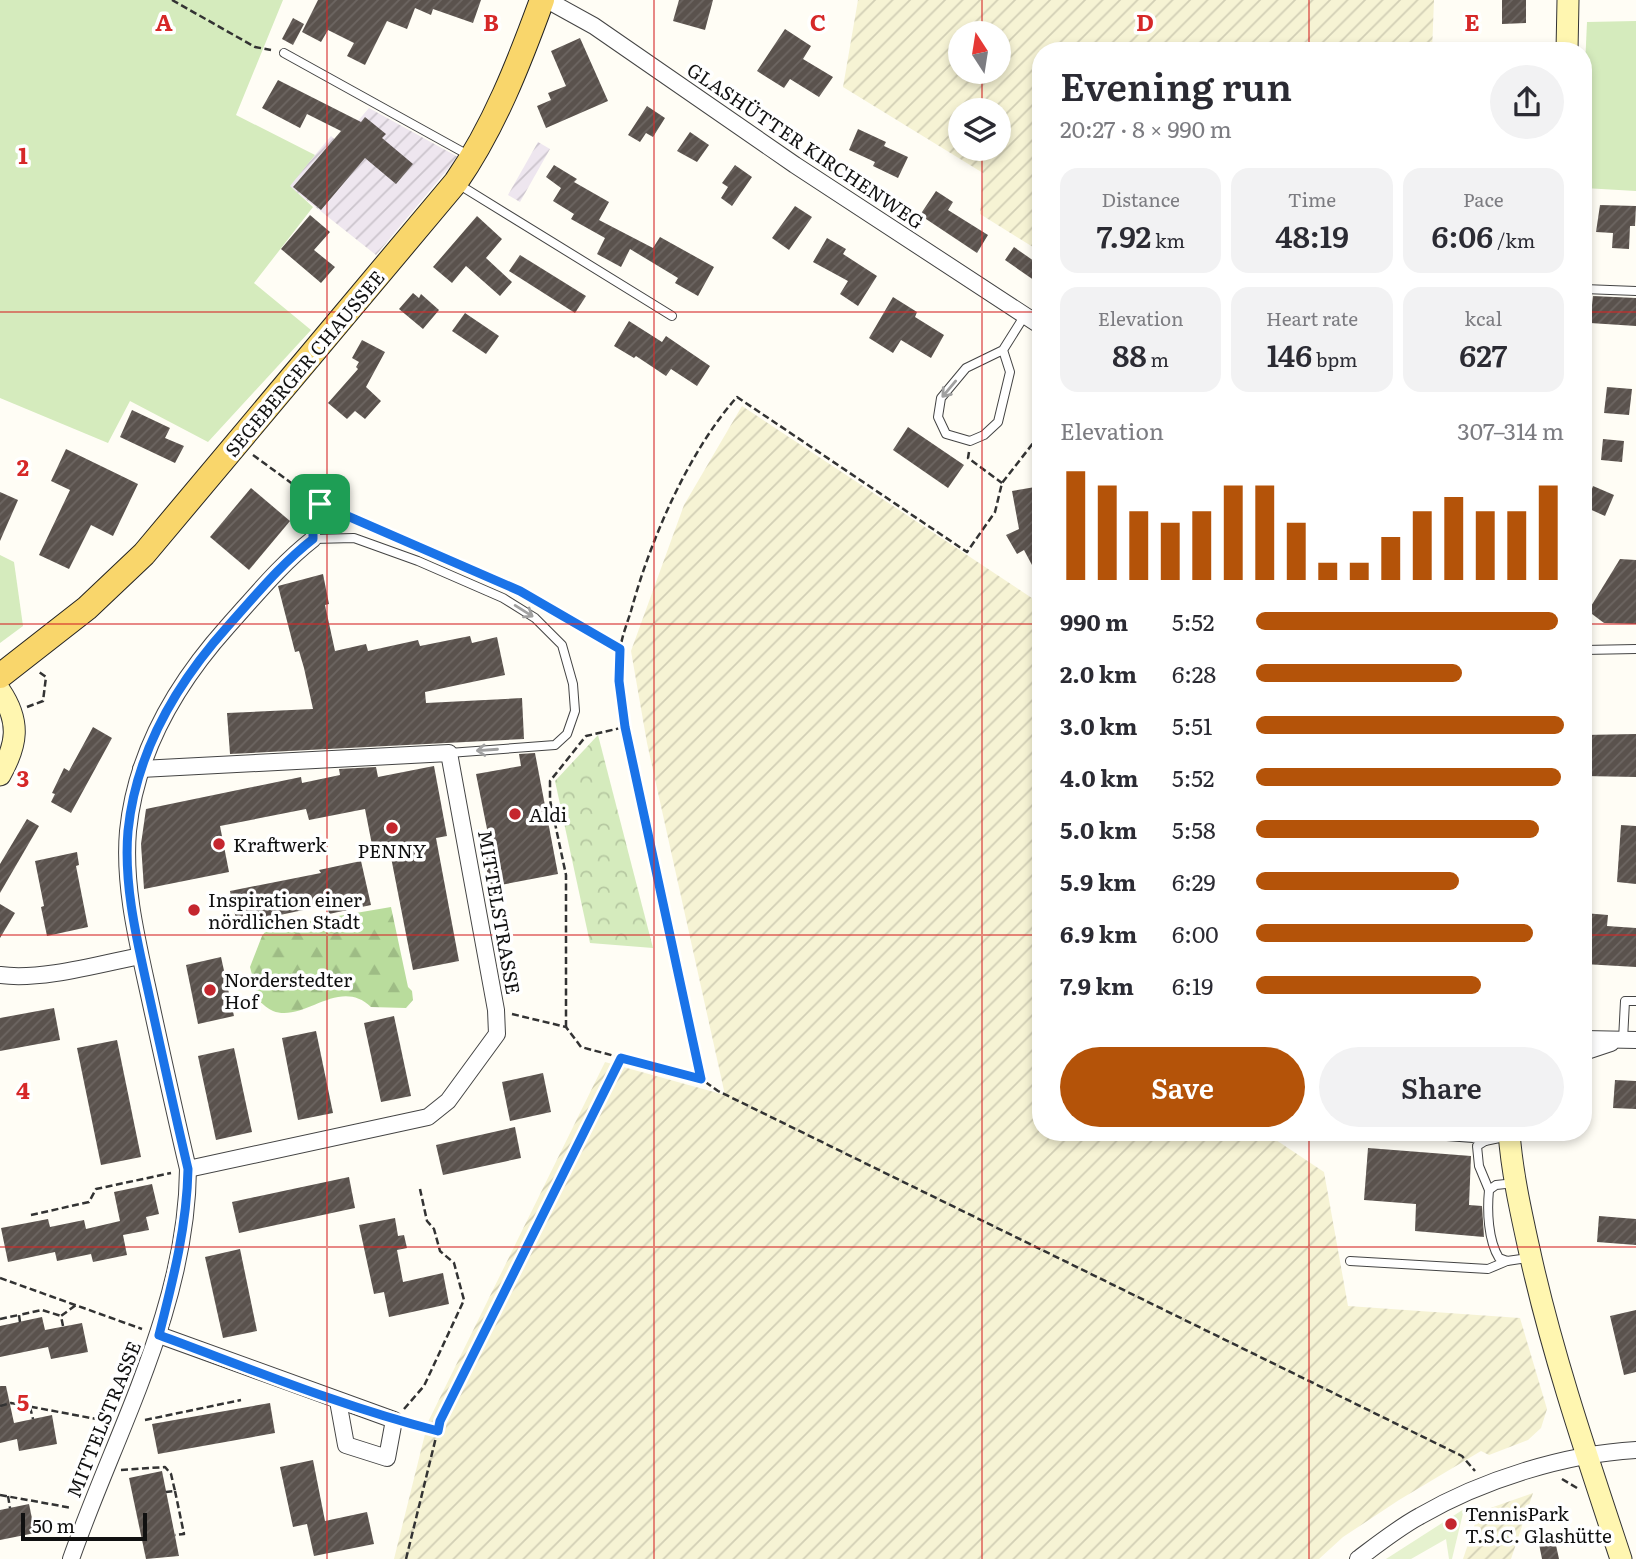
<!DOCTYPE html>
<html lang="en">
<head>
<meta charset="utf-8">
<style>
	:root { --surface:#fff; --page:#f2f2f3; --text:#2b2b33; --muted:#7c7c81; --accent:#b45309 }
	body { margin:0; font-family:Literata,serif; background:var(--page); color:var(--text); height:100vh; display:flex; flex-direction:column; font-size:26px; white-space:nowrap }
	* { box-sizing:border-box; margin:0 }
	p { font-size:23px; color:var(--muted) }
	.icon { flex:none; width:38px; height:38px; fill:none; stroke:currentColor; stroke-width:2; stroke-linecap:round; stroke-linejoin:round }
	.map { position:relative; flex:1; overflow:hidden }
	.panel { position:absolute; left:1032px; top:42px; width:560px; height:1099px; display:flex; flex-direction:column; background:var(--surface); border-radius:28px; box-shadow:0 4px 10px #0003 }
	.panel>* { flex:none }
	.needle { width:46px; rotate:348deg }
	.fabs { position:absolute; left:948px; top:21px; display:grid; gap:14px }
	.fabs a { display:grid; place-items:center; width:63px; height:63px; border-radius:50%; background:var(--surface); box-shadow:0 4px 10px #0003; font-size:35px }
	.scale { position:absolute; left:21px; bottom:18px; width:126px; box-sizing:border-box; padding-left:7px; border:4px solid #111; border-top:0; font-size:19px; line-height:24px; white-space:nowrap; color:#111; -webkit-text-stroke:5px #fff; paint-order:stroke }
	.pin { position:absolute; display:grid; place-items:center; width:60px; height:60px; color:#fff; margin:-30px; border-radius:14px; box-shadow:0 4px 10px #0006 }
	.round { display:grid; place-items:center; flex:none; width:74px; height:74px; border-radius:37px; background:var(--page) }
	.head { display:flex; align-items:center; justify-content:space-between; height:119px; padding:0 28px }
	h1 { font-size:38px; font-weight:600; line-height:52px }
	.figures { display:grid; grid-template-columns:repeat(3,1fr); gap:10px; height:119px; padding:7px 28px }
	.figures div { display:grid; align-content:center; border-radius:18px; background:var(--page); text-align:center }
	.figures b { font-size:30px; font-weight:600 }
	.figures small { font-size:19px; font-weight:400 }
	.figures p { font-size:19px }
	.chart { height:196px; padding:14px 28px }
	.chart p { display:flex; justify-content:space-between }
	.chart svg { width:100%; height:126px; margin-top:7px; stroke:var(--accent); stroke-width:6 }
	.cta { display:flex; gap:14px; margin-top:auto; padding:14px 28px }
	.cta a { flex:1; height:80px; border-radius:42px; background:var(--accent); color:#fff; font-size:28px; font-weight:600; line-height:80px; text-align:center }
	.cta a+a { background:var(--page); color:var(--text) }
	ul { padding:0 28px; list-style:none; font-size:23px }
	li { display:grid; grid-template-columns:112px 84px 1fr; align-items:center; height:52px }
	li i { height:18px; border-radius:9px; background:var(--accent) }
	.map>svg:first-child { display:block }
	.industrial { fill:url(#industrial-furrows) }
	.farmland { fill:url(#farmland-furrows); fill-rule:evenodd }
	.grass { fill:#d5ebbd }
	.forest { fill:url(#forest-firs) }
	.park { fill:url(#park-crowns) }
	.pitch { fill:#e6f2cf }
	.building { fill:url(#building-hatch) }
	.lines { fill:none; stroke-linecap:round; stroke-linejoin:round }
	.lane-casing { stroke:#444; stroke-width:10 }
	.street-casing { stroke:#444; stroke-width:18 }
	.secondary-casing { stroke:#333; stroke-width:23 }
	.primary-casing { stroke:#222; stroke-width:26 }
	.path { stroke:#333; stroke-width:2.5; stroke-dasharray:7 3.5; stroke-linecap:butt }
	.lane { stroke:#fff; stroke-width:8 }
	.street { stroke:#fff; stroke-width:16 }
	.secondary { stroke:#fff6b0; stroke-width:21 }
	.primary { stroke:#f9d66b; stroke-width:24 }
	.oneway { stroke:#a0a0a0 }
	.route-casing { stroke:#fff; stroke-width:14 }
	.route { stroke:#1a73e8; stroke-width:9 }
	.grid { fill:none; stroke:#d62828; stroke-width:2; stroke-opacity:0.55 }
	.poi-dot { fill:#c4262e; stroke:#fff; stroke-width:2.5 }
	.labels { text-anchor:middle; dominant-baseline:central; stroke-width:7; stroke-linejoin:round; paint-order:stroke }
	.street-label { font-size:19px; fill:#111; stroke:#fff }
	.poi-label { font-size:19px; fill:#111; stroke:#fff; text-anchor:start }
	.grid-label { font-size:23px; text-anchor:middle; font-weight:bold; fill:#d62828; stroke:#fff; stroke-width:7; stroke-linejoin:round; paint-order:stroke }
</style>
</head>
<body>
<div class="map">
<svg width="1636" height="1559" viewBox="0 0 1636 1559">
	<defs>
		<pattern id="industrial-furrows" width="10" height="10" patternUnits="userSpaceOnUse" patternTransform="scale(1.75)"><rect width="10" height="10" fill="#eee6ef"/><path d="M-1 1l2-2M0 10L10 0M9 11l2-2" fill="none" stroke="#cbc4cc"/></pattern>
		<pattern id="farmland-furrows" width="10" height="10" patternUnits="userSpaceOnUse" patternTransform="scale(1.75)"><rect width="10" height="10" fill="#f6f3d4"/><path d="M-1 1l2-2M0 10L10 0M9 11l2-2" fill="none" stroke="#d2cfb5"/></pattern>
		<pattern id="forest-firs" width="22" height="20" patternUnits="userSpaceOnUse" patternTransform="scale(1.75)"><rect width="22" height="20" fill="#b9dc9c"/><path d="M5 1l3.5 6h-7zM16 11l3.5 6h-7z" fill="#9ebc85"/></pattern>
		<pattern id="park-crowns" width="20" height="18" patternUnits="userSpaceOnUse" patternTransform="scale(1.75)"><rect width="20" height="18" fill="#d5ebbd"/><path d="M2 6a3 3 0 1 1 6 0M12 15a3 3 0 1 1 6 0" fill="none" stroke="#b6c8a1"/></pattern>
		<pattern id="building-hatch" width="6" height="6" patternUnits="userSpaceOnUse" patternTransform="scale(1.75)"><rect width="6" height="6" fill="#5a524d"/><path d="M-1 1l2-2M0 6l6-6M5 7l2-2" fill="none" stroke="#6d6662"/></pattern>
	</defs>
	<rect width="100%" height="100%" fill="#fffdf5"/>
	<g class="industrial">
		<path d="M369,108L458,157L376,255L289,186L331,136L339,143Z"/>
		<path d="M538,142L550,149L520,202L508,195Z"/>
	</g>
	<g class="farmland">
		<path d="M858,0H1434L1432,51H1041V252L980,214L983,173L843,87ZM961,33H999V72H961ZM961,110H999V149H961Z"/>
		<path d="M742,406L1041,604V1132H1264L1324,1172L1348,1306L1520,1318L1547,1409L1541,1428L1528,1440L1489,1455L1481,1451L1399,1500L1343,1537L1319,1559H394L428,1422L605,1062L725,1095L647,743L631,651L684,505Z"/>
		<path d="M1533,1493L1511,1559H1463L1479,1512Z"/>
	</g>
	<g class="grass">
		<path d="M0,0H283L236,115L315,155L290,186L313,207L254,283L311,330L208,442L130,401L108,443L0,398Z"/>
		<path d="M1636,21V191L1584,188V88L1587,22Z"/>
		<path d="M0,555L14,562L23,626L0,643Z"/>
	</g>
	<path class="forest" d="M391,907L408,987L412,991L413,1000L406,1008L371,1007C339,976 304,1023 273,1011C268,1009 263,1004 259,1001L250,967L262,936L268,928Z"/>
	<path class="park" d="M598,735L653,948L590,943L555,781Z"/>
	<path class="pitch" d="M1464,1509L1452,1559H1449L1446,1539L1411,1559H1386Z"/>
	<g class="building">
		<path d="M318,0H481L473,23L433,9L431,15L415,8L407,29L387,21L365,65L347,56L354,43L328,30L321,42L302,32Z"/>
		<path d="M679,0H713L705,30L673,21Z"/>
		<path d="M1502,0H1526V23L1502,24Z"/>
		<path d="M293,18L304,24L293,45L282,39Z"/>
		<path d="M785,29L811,46L803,59L833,77L819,97L790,79L784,88L757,71Z"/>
		<path d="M580,38L608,101L546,128L537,106L551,100L548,93L566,86L551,51Z"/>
		<path d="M278,80L361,122L365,117L386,134L382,138L413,164L396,184L365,158L321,210L293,187L341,131L307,114L300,128L262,108Z"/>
		<path d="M647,106L665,118L653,137L646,133L640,142L628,135Z"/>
		<path d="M858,129L886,142L884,146L908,157L898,178L873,166L875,162L849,150Z"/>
		<path d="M690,132L709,145L697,162L677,151Z"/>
		<path d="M554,165L577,179L574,182L609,202L599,220L653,248L660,237L714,267L698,296L675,283L678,278L630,249L621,267L597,254L605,238L571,219L574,214L553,201L561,188L546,177Z"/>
		<path d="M735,165L752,177L732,206L721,198L728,187L722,183Z"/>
		<path d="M936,191L953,202L948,210L988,235L977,253L920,215Z"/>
		<path d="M1600,205L1636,206L1635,226H1630L1629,249L1612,248L1613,233L1596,232Z"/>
		<path d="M795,206L812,217L789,250L772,238Z"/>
		<path d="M310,215L330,232L314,250L335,267L321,283L281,249Z"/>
		<path d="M477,216L502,239L486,258L512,282L500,296L466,266L452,283L433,267Z"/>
		<path d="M827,238L846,249L843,254L877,276L858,306L840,294L848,281L813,262Z"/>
		<path d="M1014,247L1041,266V285L1005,260Z"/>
		<path d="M520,255L586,296L575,313L509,271Z"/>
		<path d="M413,293L419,298L421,294L439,310L423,329L399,309Z"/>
		<path d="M1593,296L1636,298V326L1590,323Z"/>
		<path d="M893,297L917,312L915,317L944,335L931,358L901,340L893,353L869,338Z"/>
		<path d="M465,313L499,336L486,354L452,331Z"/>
		<path d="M629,321L662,342L666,336L710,366L697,386L671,369L666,376L636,356L634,358L614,346Z"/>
		<path d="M362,340L385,352L366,387L381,401L365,419L355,411L347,419L328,403L358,369L356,367L359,362L352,358Z"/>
		<path d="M1607,387L1632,389L1629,415L1604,413Z"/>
		<path d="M132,410L170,428L165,438L184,446L175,463L120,437Z"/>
		<path d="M908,427L964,465L948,488L893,450Z"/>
		<path d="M1603,439L1624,441L1622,462L1601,460Z"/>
		<path d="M66,449L138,484L113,536L91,525L69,569L39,555L70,490L51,481Z"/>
		<path d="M1041,486V582L1024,550L1017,554L1006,535L1019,529L1012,491Z"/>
		<path d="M1593,486L1614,495L1605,516L1585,507Z"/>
		<path d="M251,488L290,521L249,570L210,537Z"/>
		<path d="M0,492L18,500L0,541Z"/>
		<path d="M1620,559L1636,560V624L1604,623L1588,611Z"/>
		<path d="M323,574L329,604L325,605L335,651L366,644L368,651L418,640L420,646L470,636L472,643L497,637L505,675L425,692L426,703L522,698L524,739L230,754L227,713L313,709L304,668L299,651L295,652L278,586Z"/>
		<path d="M93,727L112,738L71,813L51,802L55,794L52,793L64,768L69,771Z"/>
		<path d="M1636,734V777L1584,776V735Z"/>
		<path d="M535,753L558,874L490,887L484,855L492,854L476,774L521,766L519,754Z"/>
		<path d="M434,766L447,836L436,838L459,961L413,970L389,847L373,850L365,809L309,820L306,809L220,826L229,872L144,889L141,844L146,809L301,777L302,783L340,775L339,769L376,767L378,777Z"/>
		<path d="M27,819L39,826L0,893V864Z"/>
		<path d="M1621,825L1636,826V884L1617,882Z"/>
		<path d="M77,852L79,865L76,866L88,927L47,936L41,907L44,906L35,861Z"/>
		<path d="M361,861L371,905L329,914L327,905L237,924L230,891L321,873L319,870Z"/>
		<path d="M0,904L15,913L0,938Z"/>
		<path d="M1584,913L1608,915L1607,926L1636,928V967L1584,964Z"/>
		<path d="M221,957L234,1016L198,1024L186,965Z"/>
		<path d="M54,1008L60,1040L0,1051V1018Z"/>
		<path d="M394,1016L411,1096L381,1102L364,1023Z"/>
		<path d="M316,1031L333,1113L298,1120L282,1038Z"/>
		<path d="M117,1040L141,1157L101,1165L77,1048Z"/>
		<path d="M234,1048L252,1132L216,1140L198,1056Z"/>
		<path d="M543,1073L551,1112L510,1121L502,1082Z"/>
		<path d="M1615,1080L1636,1081V1109L1613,1108Z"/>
		<path d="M515,1127L521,1158L443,1175L436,1145Z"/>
		<path d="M1368,1148L1471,1156L1469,1205L1482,1206L1484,1237L1415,1231L1416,1204L1364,1200Z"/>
		<path d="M349,1177L355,1208L239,1233L232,1202Z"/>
		<path d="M152,1184L159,1214L146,1217L149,1230L123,1235L127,1255L93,1262L91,1254L57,1261L55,1252L8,1262L1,1228L48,1219L50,1227L84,1220L86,1229L120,1221L114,1192Z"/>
		<path d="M1599,1216L1636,1219V1245L1597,1242Z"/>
		<path d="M395,1218L398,1236L404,1235L407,1248L397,1250L403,1282L443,1273L449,1304L389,1317L384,1292L374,1294L359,1225Z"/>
		<path d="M240,1249L257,1331L223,1338L205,1257Z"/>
		<path d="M1636,1310V1372L1624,1375L1610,1316Z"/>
		<path d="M42,1317L45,1330L82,1323L88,1352L51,1359L48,1347L0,1357V1326Z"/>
		<path d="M0,1386H6L14,1423L52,1415L57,1444L19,1451L17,1439L0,1443Z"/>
		<path d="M270,1403L275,1433L158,1454L152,1424Z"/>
		<path d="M313,1460L325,1521L367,1512L374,1544L314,1556L307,1524L293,1527L280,1467Z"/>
		<path d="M162,1471L179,1556L146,1559L129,1478Z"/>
		<path d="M29,1504L35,1533L0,1540V1510Z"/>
		<path d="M1554,1536L1559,1559H1542L1538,1539Z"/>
	</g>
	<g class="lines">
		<defs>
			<g id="lane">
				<path d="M284,53L470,156"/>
				<path d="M458,184L672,316"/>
				<path d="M1584,289L1636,291"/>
				<path d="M1003,350L1010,372L998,422L984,435L970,441L946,434L938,417L941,398L966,368L1003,350L1025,315"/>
				<path d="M313,539L354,538L418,561L503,598L535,618L562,645L573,684L575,711L567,734L555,745L449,753"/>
				<path d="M1584,650L1636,649"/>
				<path d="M1623,1040L1625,1001H1636"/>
				<path d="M1394,1132L1473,1138L1485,1141"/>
				<path d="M1515,1183L1496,1185L1489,1190C1487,1211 1488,1240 1499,1258L1507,1261L1528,1258"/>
				<path d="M1489,1190L1479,1166L1477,1146L1485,1141L1509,1136"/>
				<path d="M1350,1261L1488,1269L1507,1261"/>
			</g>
			<g id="street">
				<path d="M547,0L594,26L795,165L1041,326"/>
				<path d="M141,769L449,753L496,1010L497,1034L448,1101L428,1117L188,1169"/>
				<path d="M0,975C40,981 100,964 140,956"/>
				<path d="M1584,1039L1636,1040"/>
				<path d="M1584,1052L1611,1043"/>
				<path d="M159,1335L394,1420L387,1458L346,1445L338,1401"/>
				<path d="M71,1559C116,1431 187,1307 188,1169C175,1114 163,1059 151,1004C139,948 123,888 128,831C136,751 176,684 228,626C256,595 281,564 313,539"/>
				<path d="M1358,1559C1378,1544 1398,1528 1420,1516C1482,1480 1565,1454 1636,1450"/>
			</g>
			<g id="secondary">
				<path d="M1567,51L1568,0"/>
				<path d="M0,691C21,722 17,745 0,775"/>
				<path d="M1509,1132C1512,1174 1522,1217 1531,1258C1554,1360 1588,1459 1621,1559"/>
			</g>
			<path id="primary" d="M0,676L87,608L144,554L456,182C494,127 519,63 542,0"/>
		</defs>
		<use href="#lane" class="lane-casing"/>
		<use href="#street" class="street-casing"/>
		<use href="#secondary" class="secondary-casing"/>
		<use href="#primary" class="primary-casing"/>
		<g class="path">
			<path d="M172,0L255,47L271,50"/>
			<path d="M969,452L968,458L1002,483"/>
			<path d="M253,455L320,504L415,545"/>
			<path d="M313,523V514L320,504"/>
			<path d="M511,587L620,649"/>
			<path d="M27,707L43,701L46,677L39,672"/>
			<path d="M625,727L701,1079"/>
			<path d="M512,1014L566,1027L581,1047L701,1079L718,1091L1462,1456L1475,1471"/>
			<path d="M566,1027V875L550,800V781L586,736L625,727C622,702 618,677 620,652C621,638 627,624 631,611C650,541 688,452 737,397L967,552L995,512L1002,483L1041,433"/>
			<path d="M31,1215L89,1202L96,1189L171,1173"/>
			<path d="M0,1278L142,1329"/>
			<path d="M0,1319L19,1315"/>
			<path d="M20,1322L19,1315L42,1310L61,1316"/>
			<path d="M63,1326L61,1316L76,1305"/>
			<path d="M0,1406L11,1403L107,1421"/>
			<path d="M30,1407L33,1419"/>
			<path d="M404,1409L424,1386L464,1300L454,1263L440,1251L434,1229L427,1221L420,1189"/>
			<path d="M145,1420L241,1400"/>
			<path d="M411,1424L438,1431"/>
			<path d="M121,1470L165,1467L171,1474L175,1491L166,1492"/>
			<path d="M1562,1479L1577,1488"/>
			<path d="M175,1491L184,1534L175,1535"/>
			<path d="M0,1495L72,1508"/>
			<path d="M8,1496L10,1508"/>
			<path d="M406,1559L440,1421L621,1058"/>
		</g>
		<use href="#lane" class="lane"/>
		<use href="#street" class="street"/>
		<use href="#secondary" class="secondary"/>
		<use href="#primary" class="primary"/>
	</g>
	<defs><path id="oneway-shaft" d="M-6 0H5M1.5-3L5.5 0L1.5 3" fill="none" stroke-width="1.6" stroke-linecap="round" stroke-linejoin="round" transform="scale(1.75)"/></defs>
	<g class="oneway">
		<use href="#oneway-shaft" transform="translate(949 389) rotate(130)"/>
		<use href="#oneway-shaft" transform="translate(524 611) rotate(32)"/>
		<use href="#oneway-shaft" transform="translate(487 750) rotate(176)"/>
	</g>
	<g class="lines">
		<defs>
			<path id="route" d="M320,504L520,591L620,649L619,681L625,727L701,1079L621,1058L440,1421L438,1431C343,1407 251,1369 159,1335C173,1280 187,1226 188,1169C175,1114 163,1059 151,1004C139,948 123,888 128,831C136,751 176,684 228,626C256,595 281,564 313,539V514Z"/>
		</defs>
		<use href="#route" class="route-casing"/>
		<use href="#route" class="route"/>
	</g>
	<path class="grid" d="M327,0V1559M654,0V1559M982,0V33M1309,0V51M982,72V110M982,149V1559M0,312H1041M1584,312H1636M0,624H1041M1584,624H1636M0,935H1041M1584,935H1636M1309,1132V1559M0,1247H1636"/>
	<g class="poi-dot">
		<circle cx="515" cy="814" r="7"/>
		<circle cx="392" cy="828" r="7"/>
		<circle cx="219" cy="844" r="7"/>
		<circle cx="194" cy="910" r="7"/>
		<circle cx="210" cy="990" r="7"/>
		<circle cx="1451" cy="1524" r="7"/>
	</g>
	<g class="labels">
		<g class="street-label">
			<text transform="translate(806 145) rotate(34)">GLASHÜTTER KIRCHENWEG</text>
			<text transform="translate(304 363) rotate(-50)">SEGEBERGER CHAUSSEE</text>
			<text transform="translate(500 912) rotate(80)">MITTELSTRASSE</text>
			<text transform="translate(103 1419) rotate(-68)">MITTELSTRASSE</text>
		</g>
		<g class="poi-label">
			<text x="529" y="814">Aldi</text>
			<text x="233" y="844">Kraftwerk</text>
			<text x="392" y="850" text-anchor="middle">PENNY</text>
			<text x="208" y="899">Inspiration einer<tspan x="208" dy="22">nördlichen Stadt</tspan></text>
			<text x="224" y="979">Norderstedter<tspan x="224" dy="22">Hof</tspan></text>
			<text x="1465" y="1513">TennisPark<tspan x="1465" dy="22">T.S.C. Glashütte</tspan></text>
		</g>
	</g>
	<g class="grid-label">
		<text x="164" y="31">A</text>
		<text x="491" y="31">B</text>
		<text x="818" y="31">C</text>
		<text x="1145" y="31">D</text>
		<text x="1472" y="31">E</text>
		<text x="23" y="164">1</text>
		<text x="23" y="476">2</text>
		<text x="23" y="787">3</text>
		<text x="23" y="1099">4</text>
		<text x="23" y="1411">5</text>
	</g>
</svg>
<div class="fabs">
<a><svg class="needle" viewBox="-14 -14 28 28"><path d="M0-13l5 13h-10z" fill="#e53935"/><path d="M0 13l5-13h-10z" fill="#7c7c81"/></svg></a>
<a><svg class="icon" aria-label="layers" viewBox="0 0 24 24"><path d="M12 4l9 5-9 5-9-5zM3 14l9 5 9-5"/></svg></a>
</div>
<div class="scale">50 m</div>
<div class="pin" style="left:320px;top:504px;background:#1e9e55"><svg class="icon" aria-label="arrive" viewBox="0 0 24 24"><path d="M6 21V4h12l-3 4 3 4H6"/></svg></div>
<section class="panel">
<div class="head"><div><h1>Evening run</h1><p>20:27 · 8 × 990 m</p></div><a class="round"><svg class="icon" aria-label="share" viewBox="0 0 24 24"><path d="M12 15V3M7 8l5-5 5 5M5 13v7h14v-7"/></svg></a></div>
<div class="figures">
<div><p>Distance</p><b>7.92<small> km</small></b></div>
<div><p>Time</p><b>48:19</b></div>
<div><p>Pace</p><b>6:06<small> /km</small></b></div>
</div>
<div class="figures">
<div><p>Elevation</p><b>88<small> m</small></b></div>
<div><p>Heart rate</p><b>146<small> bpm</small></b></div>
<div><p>kcal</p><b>627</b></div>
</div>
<div class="chart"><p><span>Elevation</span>307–314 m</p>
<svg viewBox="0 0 160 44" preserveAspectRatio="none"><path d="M5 44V6M15 44V11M25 44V20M35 44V24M45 44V20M55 44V11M65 44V11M75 44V24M85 44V38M95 44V38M105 44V29M115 44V20M125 44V15M135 44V20M145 44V20M155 44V11"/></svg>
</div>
<ul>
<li><b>990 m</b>5:52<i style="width:98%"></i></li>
<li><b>2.0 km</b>6:28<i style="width:67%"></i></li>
<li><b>3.0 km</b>5:51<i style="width:100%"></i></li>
<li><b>4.0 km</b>5:52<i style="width:99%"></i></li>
<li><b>5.0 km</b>5:58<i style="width:92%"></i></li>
<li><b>5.9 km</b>6:29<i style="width:66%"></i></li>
<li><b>6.9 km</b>6:00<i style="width:90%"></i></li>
<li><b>7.9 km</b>6:19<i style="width:73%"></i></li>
</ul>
<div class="cta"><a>Save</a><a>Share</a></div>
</section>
</div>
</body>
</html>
